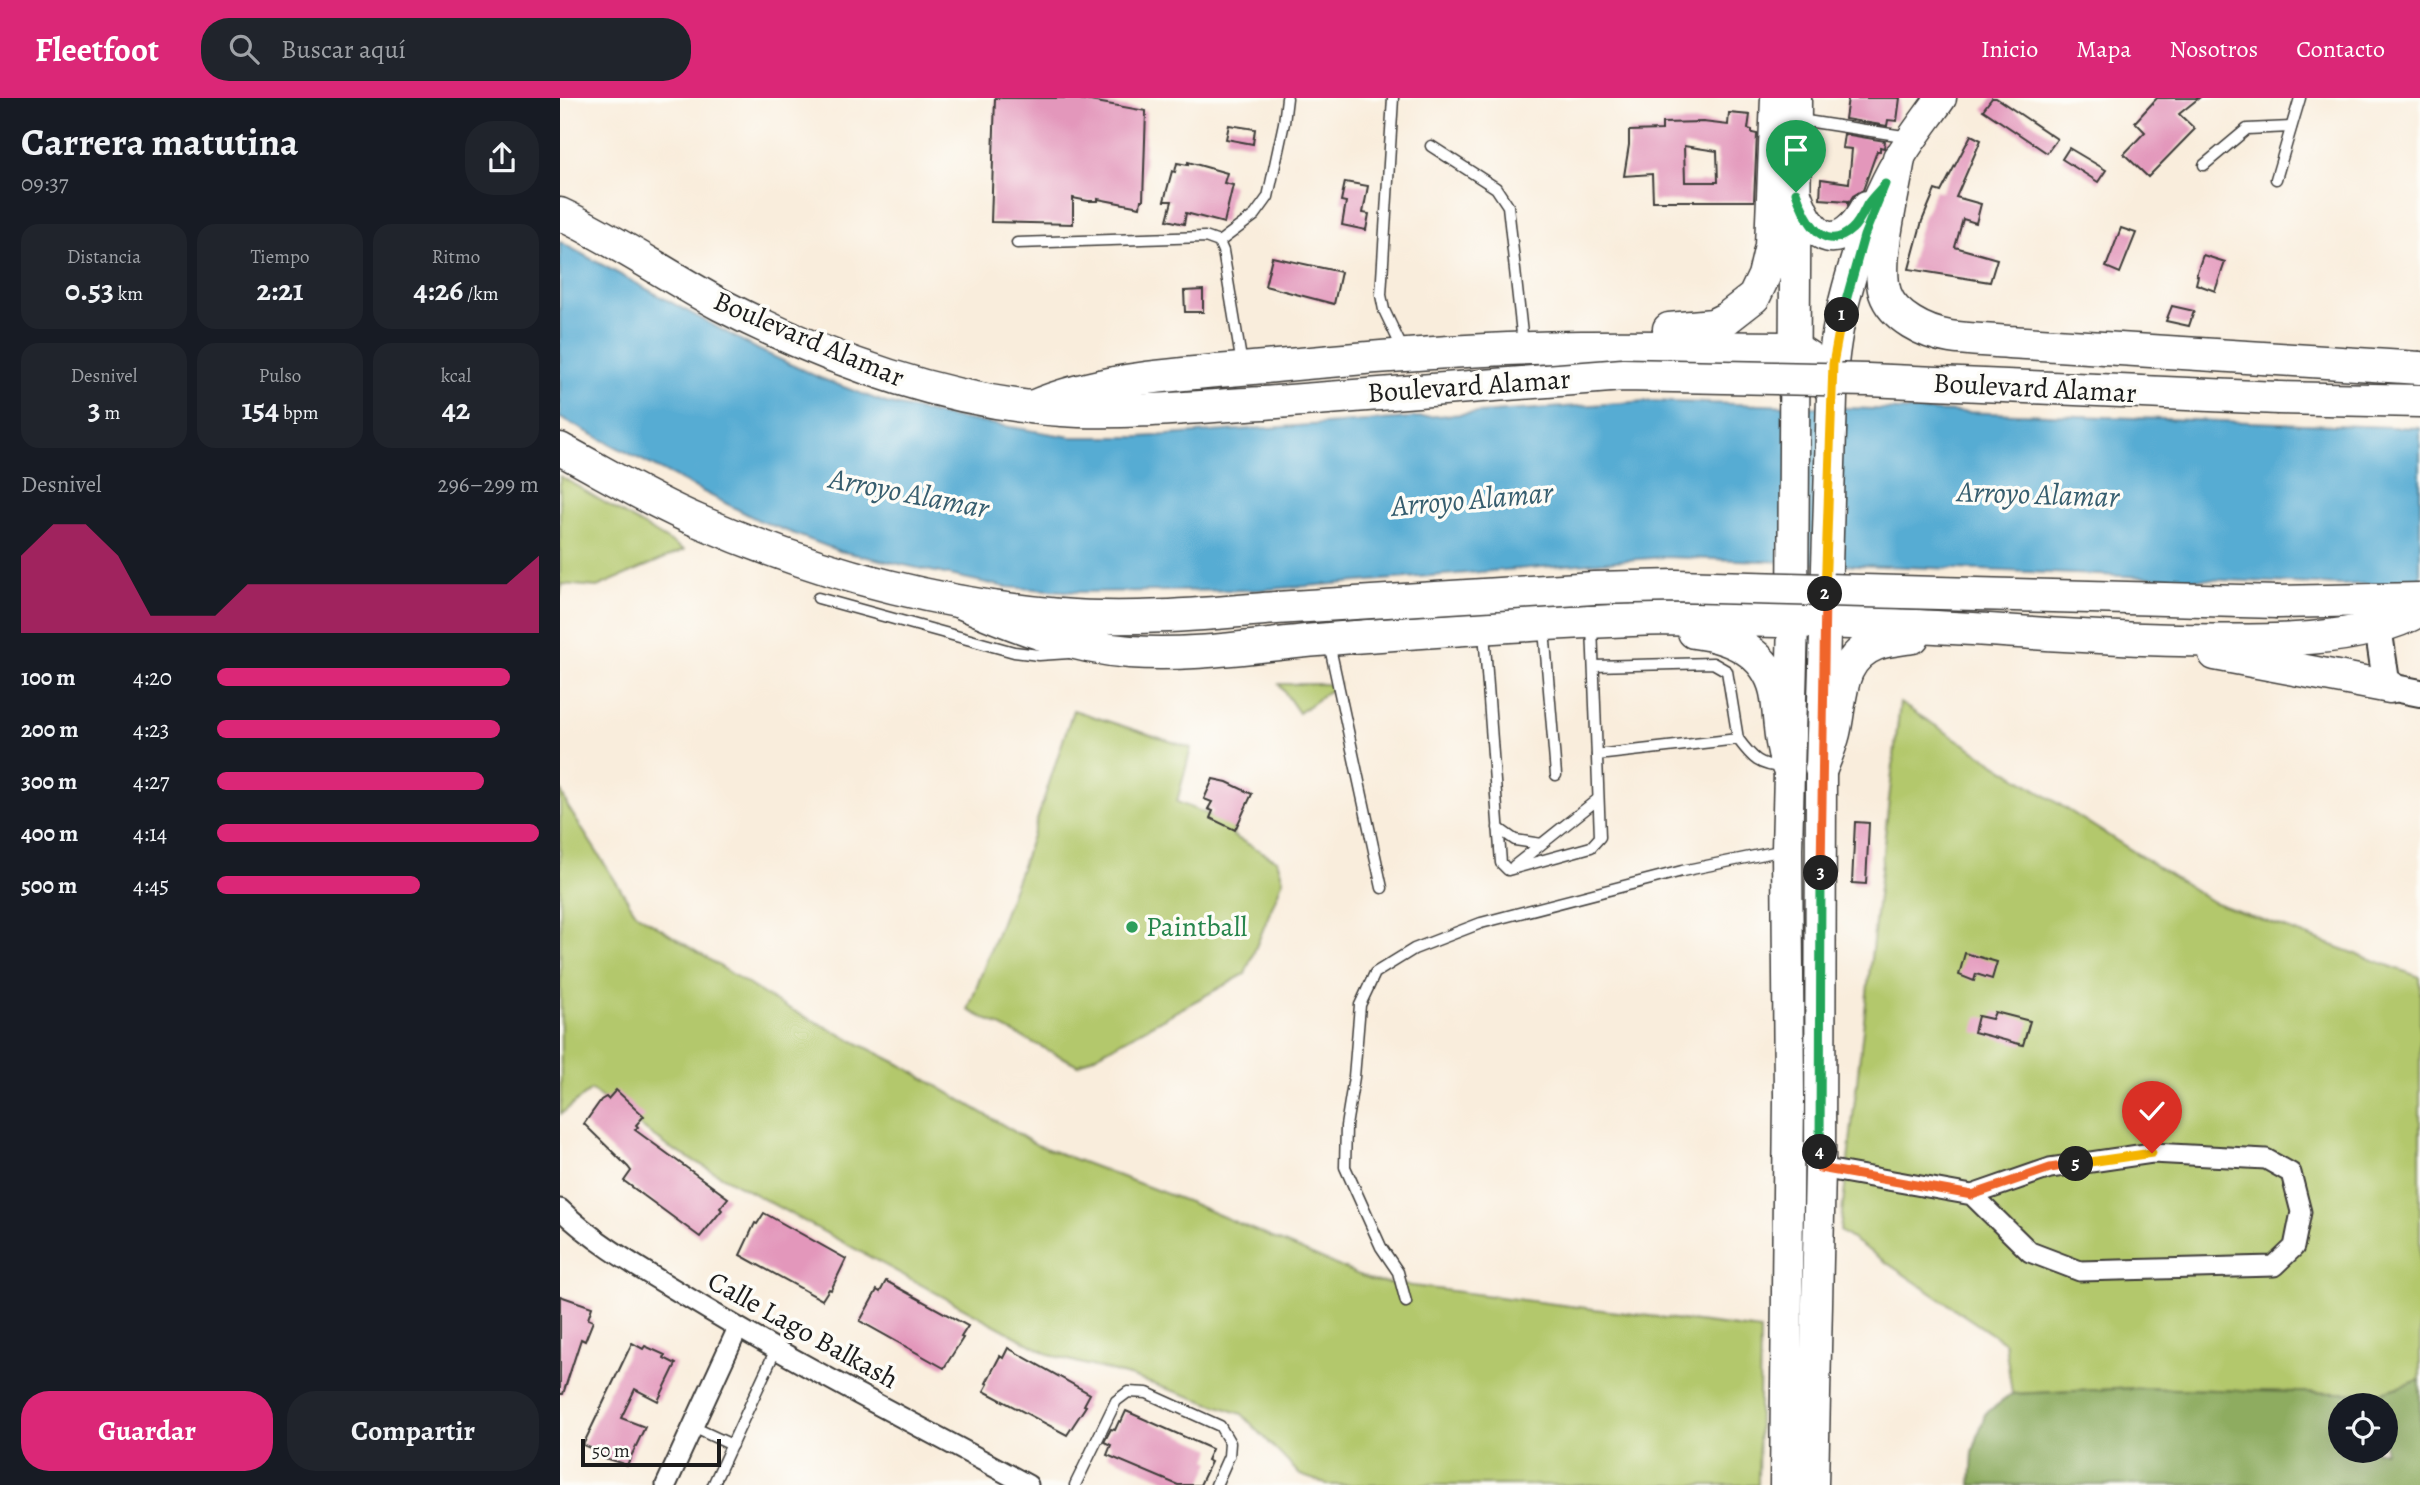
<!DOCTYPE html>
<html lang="es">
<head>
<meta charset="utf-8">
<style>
	:root { --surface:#171b24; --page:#20242c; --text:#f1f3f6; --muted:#9ea1a6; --accent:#db2777 }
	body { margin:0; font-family:Alegreya,serif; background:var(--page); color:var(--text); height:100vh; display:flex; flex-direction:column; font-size:26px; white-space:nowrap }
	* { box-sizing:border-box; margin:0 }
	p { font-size:23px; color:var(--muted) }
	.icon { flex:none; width:38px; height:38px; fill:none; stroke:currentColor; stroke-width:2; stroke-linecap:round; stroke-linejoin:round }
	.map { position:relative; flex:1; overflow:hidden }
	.side { display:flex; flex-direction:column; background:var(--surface); width:560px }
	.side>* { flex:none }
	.buttons { position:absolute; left:1768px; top:1295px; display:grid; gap:14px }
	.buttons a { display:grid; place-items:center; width:70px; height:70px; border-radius:50%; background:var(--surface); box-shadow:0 7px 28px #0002; font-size:35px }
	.scale { position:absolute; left:21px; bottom:18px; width:140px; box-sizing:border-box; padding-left:7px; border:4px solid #1c1c1c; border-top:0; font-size:19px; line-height:24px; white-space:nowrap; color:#1c1c1c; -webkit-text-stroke:5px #fdfcf7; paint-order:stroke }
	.pin { position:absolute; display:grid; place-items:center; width:60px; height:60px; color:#fff; margin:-72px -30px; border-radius:50% 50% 50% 0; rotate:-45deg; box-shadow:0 0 7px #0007 }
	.pin .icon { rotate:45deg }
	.km { position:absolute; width:35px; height:35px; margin:-18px; border-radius:50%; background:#222; color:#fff; font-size:19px; line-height:35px; text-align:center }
	.round { display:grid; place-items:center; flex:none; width:74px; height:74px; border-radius:28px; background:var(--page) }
	.summary { display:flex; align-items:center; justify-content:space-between; height:119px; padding:0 21px }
	h1 { font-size:38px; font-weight:700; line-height:52px }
	.figures { display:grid; grid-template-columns:repeat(3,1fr); gap:10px; height:119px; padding:7px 21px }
	.figures div { display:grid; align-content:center; border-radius:18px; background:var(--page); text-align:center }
	.figures b { font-size:30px; font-weight:700 }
	.figures small { font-size:19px; font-weight:400 }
	.figures p { font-size:19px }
	.chart { height:196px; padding:14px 21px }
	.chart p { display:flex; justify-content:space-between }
	.chart svg { width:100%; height:126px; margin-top:7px; fill:var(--accent); opacity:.7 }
	.action { display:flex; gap:14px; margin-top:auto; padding:14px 21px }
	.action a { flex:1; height:80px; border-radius:28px; background:var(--accent); color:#fff; font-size:28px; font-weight:700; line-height:80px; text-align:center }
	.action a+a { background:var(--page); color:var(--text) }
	ul { padding:0 21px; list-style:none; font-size:23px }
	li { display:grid; grid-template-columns:112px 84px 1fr; align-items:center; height:52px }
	li i { height:18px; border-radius:9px; background:var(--accent) }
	header { display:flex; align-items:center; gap:42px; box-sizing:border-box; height:98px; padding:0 35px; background:var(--accent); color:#fff }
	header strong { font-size:33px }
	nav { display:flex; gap:38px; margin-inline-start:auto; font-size:24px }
	.search { width:490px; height:63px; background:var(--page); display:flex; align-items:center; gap:18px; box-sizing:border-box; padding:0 24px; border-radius:28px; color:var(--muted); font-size:26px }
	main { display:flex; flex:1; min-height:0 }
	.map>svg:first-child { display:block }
	.green { fill:#b3c86c; stroke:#687244; stroke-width:2 }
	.forest { fill:#8eac60; stroke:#55643e; stroke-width:2; fill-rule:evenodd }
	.water { fill:#56acd3; stroke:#396478; stroke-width:2 }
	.building { fill:#e397bb; fill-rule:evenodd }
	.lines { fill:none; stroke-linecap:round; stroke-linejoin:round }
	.service-casing { stroke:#3d3b39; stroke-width:13 }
	.minor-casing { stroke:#3d3b39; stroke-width:23 }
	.secondary-casing { stroke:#3d3b39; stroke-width:30 }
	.primary-casing { stroke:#3d3b39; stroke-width:33 }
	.trunk-casing { stroke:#3d3b39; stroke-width:35 }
	.service { stroke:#fff; stroke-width:10 }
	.minor { stroke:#fff; stroke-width:19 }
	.secondary { stroke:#fff; stroke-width:26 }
	.primary { stroke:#fff; stroke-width:30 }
	.trunk { stroke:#fff; stroke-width:32 }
	.trunk-bridge-casing { stroke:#3d3b39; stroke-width:35; stroke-linecap:butt }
	.trunk-bridge { stroke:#fff; stroke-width:32 }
	.split-1-casing { stroke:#fff; stroke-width:14 }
	.split-2-casing { stroke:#fff; stroke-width:14 }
	.split-3-casing { stroke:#fff; stroke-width:14 }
	.split-4-casing { stroke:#fff; stroke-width:14 }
	.split-5-casing { stroke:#fff; stroke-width:14 }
	.split-6-casing { stroke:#fff; stroke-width:14 }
	.split-1 { stroke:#22a559; stroke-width:9 }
	.split-2 { stroke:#f5b400; stroke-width:9 }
	.split-3 { stroke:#f0652b; stroke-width:9 }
	.split-4 { stroke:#22a559; stroke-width:9 }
	.split-5 { stroke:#f0652b; stroke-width:9 }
	.split-6 { stroke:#f5b400; stroke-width:9 }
	.leisure-dot { fill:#2e9e5b; stroke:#fdfcf7; stroke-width:2.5 }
	.labels { text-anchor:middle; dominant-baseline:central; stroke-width:7; stroke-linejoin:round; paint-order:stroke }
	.street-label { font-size:28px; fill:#1c1c1c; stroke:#fdfcf7 }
	.leisure-label { font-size:28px; fill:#27864d; stroke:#fdfcf7; text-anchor:start }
	.water-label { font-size:30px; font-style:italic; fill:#365d6e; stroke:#fdfcf7 }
</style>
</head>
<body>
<header>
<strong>Fleetfoot</strong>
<div class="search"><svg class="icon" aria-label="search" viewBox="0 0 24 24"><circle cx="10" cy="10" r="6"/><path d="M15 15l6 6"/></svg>Buscar aquí</div>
<nav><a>Inicio</a><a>Mapa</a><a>Nosotros</a><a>Contacto</a></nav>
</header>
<main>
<section class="side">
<div class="summary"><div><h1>Carrera matutina</h1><p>09:37</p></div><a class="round"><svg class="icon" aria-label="share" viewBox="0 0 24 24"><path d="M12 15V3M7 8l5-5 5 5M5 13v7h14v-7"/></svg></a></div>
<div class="figures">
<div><p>Distancia</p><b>0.53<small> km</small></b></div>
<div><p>Tiempo</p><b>2:21</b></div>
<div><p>Ritmo</p><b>4:26<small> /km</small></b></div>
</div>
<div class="figures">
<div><p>Desnivel</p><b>3<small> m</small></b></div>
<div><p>Pulso</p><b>154<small> bpm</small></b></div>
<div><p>kcal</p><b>42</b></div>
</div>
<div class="chart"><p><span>Desnivel</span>296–299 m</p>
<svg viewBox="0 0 160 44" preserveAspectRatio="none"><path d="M0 44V17L10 6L20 6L30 17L40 38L50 38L60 38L70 27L80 27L90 27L100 27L110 27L120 27L130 27L140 27L150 27L160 17V44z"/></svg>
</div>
<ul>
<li><b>100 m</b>4:20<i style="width:91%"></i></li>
<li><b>200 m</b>4:23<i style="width:88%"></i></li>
<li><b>300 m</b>4:27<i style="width:83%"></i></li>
<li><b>400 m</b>4:14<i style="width:100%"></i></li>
<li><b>500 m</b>4:45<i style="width:63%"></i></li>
</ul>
<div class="action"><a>Guardar</a><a>Compartir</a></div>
</section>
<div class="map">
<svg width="1860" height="1387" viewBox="0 0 1860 1387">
	<rect width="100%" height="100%" fill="#fdfcf7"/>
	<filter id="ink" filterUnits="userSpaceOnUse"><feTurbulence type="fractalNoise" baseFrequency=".0143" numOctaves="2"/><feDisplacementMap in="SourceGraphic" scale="14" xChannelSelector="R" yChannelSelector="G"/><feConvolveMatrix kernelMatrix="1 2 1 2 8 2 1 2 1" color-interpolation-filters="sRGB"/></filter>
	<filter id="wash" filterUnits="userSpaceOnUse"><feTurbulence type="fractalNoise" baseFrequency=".00686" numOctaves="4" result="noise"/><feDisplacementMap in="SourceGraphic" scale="28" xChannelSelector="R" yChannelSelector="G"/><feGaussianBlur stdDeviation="1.57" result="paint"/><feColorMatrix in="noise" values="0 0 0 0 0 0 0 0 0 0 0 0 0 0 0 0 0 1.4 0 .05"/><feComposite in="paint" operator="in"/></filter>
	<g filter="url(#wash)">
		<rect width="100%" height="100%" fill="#f9eddc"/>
		<g class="green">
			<path d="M0,378L124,452L37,489L2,486L0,498Z"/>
			<path d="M719,586H778L739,615Z"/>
			<path d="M1340,605L1653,804L1860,879V1282L1817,1296L1576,1290L1452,1296L1445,1245L1280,1133Z"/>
			<path d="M513,612L631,650L617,704L674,727L673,738L717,762L723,782L685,876L518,967L408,912L463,765Z"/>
			<path d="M0,691L8,709L76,815L216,904L343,968L477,1047L631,1105L813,1183L1200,1232L1198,1387H769L740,1377L682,1316L569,1278L490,1257L110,1050L31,992L1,1016Z"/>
		</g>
		<path class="forest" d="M1860,1282V1387H1411L1413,1354L1425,1316L1452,1296L1576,1290L1817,1296ZM1780,1307H1825V1353H1780Z"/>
		<path class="water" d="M0,144L199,252L260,280L326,305L384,318L511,339H580L1088,303L1860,330V484L1781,487L1104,459L699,492L517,494L445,489L279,453L198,422L0,320Z"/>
		<g id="blocks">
			<g class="building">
				<path d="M435,0H514L586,13L583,102H581L580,109L538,101V103H528L513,100V126L431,124Z"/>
				<path d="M1288,0H1340L1337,23L1328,22L1327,28L1285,21Z"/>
				<path d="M1432,0H1436L1497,41L1487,55L1423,12Z"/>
				<path d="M1597,0H1639L1619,16L1635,31L1588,79L1564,56L1585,34L1575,24Z"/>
				<path d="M1169,15L1190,17L1188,31L1192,32V35L1197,36L1194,103H1093L1092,76L1064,78L1069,47V33L1102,32V25L1143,24L1168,27ZM1124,48L1157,53L1158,84H1125Z"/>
				<path d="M669,27L695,31L693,46L666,41Z"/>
				<path d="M1284,36L1325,43L1324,50L1320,49V53H1317L1303,92L1293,98L1288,106V103L1260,101L1261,81L1289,85L1292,51L1282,50Z"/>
				<path d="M1411,37L1421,42L1396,99L1421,106L1416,125L1403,121L1395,149L1437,161L1430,184L1349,171L1362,123L1375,92L1381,94Z"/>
				<path d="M1509,50L1546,72L1538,84L1502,61Z"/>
				<path d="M628,64L667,75L664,85L673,87L664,125L626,115L624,126L607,122L612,103H604L612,73L615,74L617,65L628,67Z"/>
				<path d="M785,84L808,88L803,115L809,116L806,132L782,127L786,104L781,103Z"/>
				<path d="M1561,130L1576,135L1560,175L1546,169Z"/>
				<path d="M1643,157L1665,164L1655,193L1636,186L1638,178L1636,177Z"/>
				<path d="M712,159L781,174L774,206L705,188Z"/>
				<path d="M643,192V214H625L624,193Z"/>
				<path d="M1612,208L1634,213L1629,228L1606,223Z"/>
				<path d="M653,681L667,684L692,696L675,732L650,720L653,713L648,711L652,704L644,701Z"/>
				<path d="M1295,724L1309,725L1306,786L1292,785Z"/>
				<path d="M1405,855L1437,864L1432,881L1416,876L1414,883L1399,877Z"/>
				<path d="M1435,914L1470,923L1463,947L1414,934L1418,918L1432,921Z"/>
				<path d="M56,992L84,1018L76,1027L78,1029L75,1032L168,1100L160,1110L162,1112L140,1139L64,1083L71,1073L68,1069L24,1026L41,1002L46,999L48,1001Z"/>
				<path d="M204,1115L286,1161L271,1192L269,1191L262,1202L180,1157L195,1125L197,1126Z"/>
				<path d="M326,1183L408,1228L401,1239L403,1240L384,1270L300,1223L317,1192L320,1194Z"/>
				<path d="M0,1198L32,1209L28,1221L33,1223L25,1243L21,1241L3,1296H0Z"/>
				<path d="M72,1245L83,1251L85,1248L105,1257L104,1260L116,1266L98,1303L75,1291L61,1320L85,1329L67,1367L38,1358L34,1355L35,1352L23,1347Z"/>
				<path d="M448,1250L530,1296L524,1307L526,1308L507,1337L424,1293L428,1286L426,1285L440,1258L443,1260Z"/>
				<path d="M566,1313L652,1351L647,1362L651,1364L640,1387H618L547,1357L551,1347L544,1344L551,1331L555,1332L559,1323L561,1324Z"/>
			</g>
		</g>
	</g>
	<g filter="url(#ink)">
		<use href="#blocks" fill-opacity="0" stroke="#3d3b39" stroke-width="2"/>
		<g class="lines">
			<defs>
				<g id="service">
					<path d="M833,0L821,197L824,212L843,252"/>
					<path d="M1240,22L1350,39"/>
					<path d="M871,48L936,90L948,108L963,245"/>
					<path d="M1644,67L1687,31L1731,29"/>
					<path d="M1716,81L1740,0"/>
					<path d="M659,144L695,117L708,99L724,25L727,0"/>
					<path d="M457,145L645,139L659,144L663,153L682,267"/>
					<path d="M258,500L454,554L479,557L509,555"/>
					<path d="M984,531L996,677"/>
					<path d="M924,534L941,765L948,772L1031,749L1040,739L1032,528"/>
					<path d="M769,545L822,790"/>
					<path d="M1034,568L1153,565L1167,573L1178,641"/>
					<path d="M1037,657L1178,641C1193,661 1199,668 1224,669"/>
					<path d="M938,730L955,742L981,746"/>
					<path d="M954,768L1038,701"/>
					<path d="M846,1204L838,1174L821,1149L785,1069L786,1028L794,979L800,907L815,875L854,851L921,825L1122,773L1224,752"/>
					<path d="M133,1329L172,1347"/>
					<path d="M153,1387L216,1251"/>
					<path d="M515,1387L556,1303L568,1294L587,1295L660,1328L670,1345L669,1358L656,1387"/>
				</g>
				<g id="minor">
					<path d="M1260,1070L1412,1097L1490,1070L1592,1055L1706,1061L1731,1075L1741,1114L1734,1149L1714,1168L1520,1173L1470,1154L1412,1097"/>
					<path d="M0,1111C37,1147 83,1172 127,1199C238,1267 354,1325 468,1387"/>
					<path d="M106,1387L178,1230"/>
				</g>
				<path id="secondary" d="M1815,509L1826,583L1830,589L1860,595"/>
				<g id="primary">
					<path d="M1237,98C1253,145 1280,156 1307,108"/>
					<path d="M1225,1387L1229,999L1227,751L1233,523L1236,0"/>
					<path d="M1253,1387L1260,1070L1261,671L1273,266C1279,205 1307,115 1338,62C1351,40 1367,20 1381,0"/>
				</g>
				<g id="trunk">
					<path d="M1339,60C1334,95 1315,163 1325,195C1333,219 1365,235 1390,239C1409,242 1430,242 1449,244L1860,270"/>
					<path d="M0,116C56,142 107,178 161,207C272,264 394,308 519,313C581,315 643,308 704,305"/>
					<path d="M1109,231L1153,227L1167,220L1194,199L1204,178L1211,148L1217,0"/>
					<path d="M1718,300L1860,303"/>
					<path d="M472,309C545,278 627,276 705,269C811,259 916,250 1022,249C1093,248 1164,250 1234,250L1254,263L1271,292"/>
					<path d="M0,351C45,375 89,402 136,422C251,472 374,506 499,517C571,523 644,516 716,510"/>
					<path d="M400,504C454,528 510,549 570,554C636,559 703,546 769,541C870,533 971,526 1072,522C1102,520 1132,522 1161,522C1233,523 1304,525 1376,529C1457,533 1539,541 1620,542C1690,543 1799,547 1860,512"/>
					<path d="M1718,504L1860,501"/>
					<path d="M1134,534C1173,539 1211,556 1217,600C1220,624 1220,646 1228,669"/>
					<path d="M1655,556L1830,589"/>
					<path d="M1261,671C1266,659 1271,647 1274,635C1282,601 1277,561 1316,546C1327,542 1341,541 1353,539"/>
				</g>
			</defs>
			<use href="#service" class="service-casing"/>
			<use href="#minor" class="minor-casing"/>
			<use href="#secondary" class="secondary-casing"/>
			<use href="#primary" class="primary-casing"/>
			<use href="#trunk" class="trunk-casing"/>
			<use href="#service" class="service"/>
			<use href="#minor" class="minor"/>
			<use href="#secondary" class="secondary"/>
			<use href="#primary" class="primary"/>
			<use href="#trunk" class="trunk"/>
			<defs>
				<g id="trunk-bridge">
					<path d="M704,305L1063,277L1308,282L1718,300"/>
					<path d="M716,510L1034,490L1116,488L1718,504"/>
				</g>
			</defs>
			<use href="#trunk-bridge" class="trunk-bridge-casing"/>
			<use href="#trunk-bridge" class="trunk-bridge"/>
		</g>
	</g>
	<g class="lines" filter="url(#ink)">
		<defs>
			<path id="split-1" d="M1236,94C1244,117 1262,159 1292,131C1299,125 1303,115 1307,107C1312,99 1319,93 1325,86L1304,138L1282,217"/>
			<path id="split-2" d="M1265,496L1273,266L1282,217"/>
			<path id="split-3" d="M1261,775L1265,496"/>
			<path id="split-4" d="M1260,1054L1261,775"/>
			<path id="split-5" d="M1260,1054V1070L1412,1097L1490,1070L1516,1066"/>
			<path id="split-6" d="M1516,1066L1592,1055"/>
		</defs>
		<use href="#split-1" class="split-1-casing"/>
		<use href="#split-2" class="split-2-casing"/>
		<use href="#split-3" class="split-3-casing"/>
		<use href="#split-4" class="split-4-casing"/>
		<use href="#split-5" class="split-5-casing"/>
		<use href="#split-6" class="split-6-casing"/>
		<use href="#split-1" class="split-1"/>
		<use href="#split-2" class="split-2"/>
		<use href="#split-3" class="split-3"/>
		<use href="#split-4" class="split-4"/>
		<use href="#split-5" class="split-5"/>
		<use href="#split-6" class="split-6"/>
	</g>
	<circle class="leisure-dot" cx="572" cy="829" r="7"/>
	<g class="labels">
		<g class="street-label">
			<text transform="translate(249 241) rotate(23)">Boulevard Alamar</text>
			<text transform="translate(909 288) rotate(-4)">Boulevard Alamar</text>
			<text transform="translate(1475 290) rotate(3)">Boulevard Alamar</text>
			<text transform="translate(243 1232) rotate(29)">Calle Lago Balkash</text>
		</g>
		<g class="leisure-label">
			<text x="586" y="829">Paintball</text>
		</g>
		<g class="water-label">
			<text transform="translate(349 395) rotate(11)">Arroyo Alamar</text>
			<text transform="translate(1478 396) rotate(2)">Arroyo Alamar</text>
			<text transform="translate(912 401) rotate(-5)">Arroyo Alamar</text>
		</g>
	</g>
</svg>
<div class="buttons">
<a><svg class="icon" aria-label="locate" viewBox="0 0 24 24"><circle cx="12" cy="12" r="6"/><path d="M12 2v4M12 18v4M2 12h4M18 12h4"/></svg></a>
</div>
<div class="scale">50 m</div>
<div class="pin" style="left:1236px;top:94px;background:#1e9e55"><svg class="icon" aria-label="arrive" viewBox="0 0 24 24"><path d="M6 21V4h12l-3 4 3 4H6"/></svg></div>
<div class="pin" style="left:1592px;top:1055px;background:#d93025"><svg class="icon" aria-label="check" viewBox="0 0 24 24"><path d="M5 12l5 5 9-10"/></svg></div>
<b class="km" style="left:1282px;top:217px">1</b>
<b class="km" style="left:1265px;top:496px">2</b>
<b class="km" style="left:1261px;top:775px">3</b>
<b class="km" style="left:1260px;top:1054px">4</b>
<b class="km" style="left:1516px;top:1066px">5</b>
</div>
</main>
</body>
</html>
